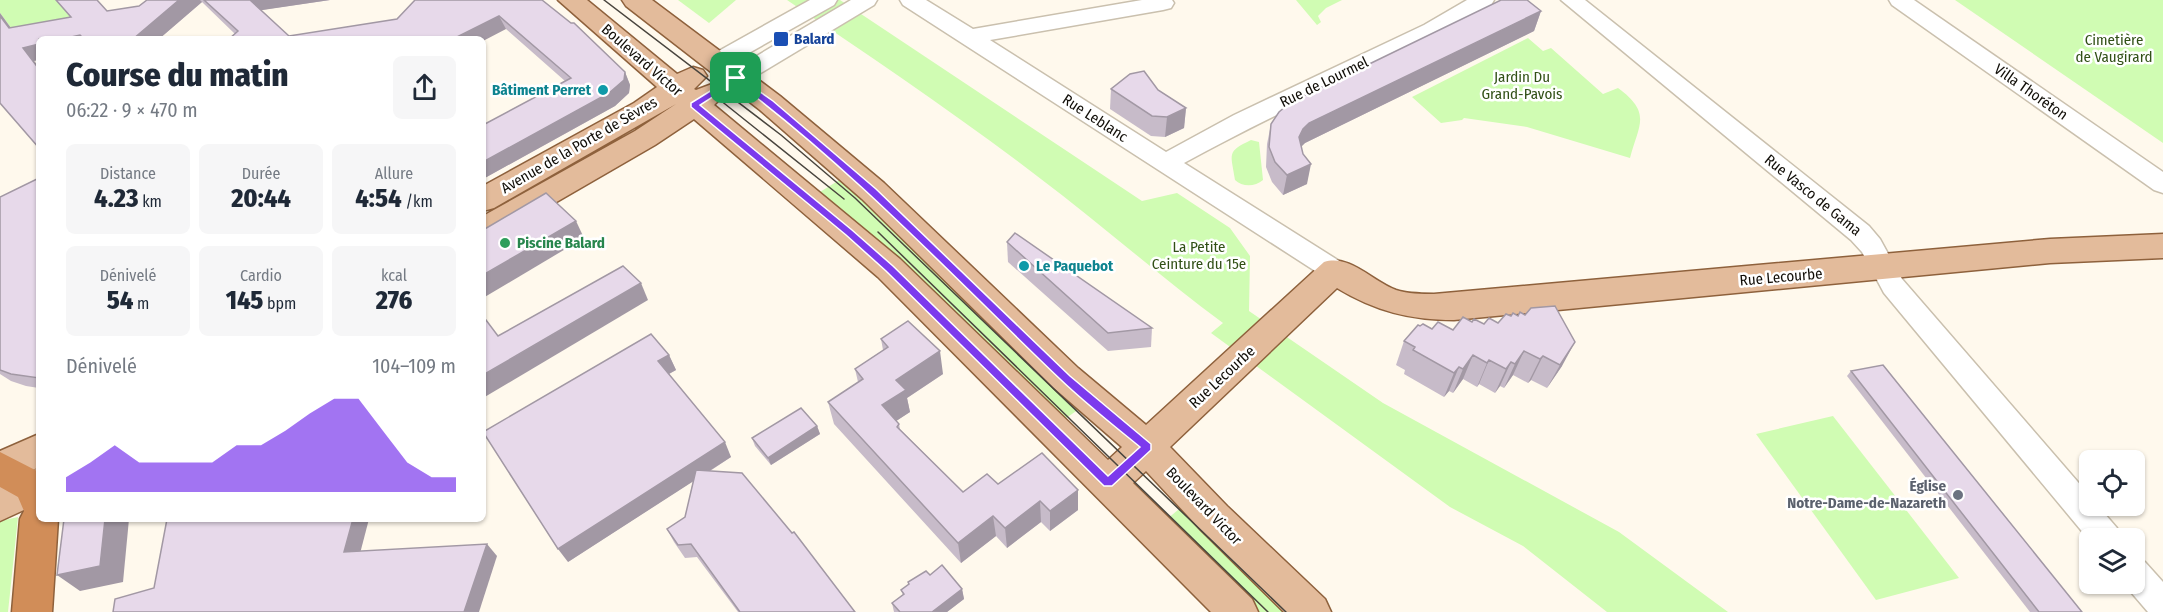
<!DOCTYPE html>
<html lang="fr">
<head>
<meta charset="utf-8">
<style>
	:root { --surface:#fff; --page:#f6f6f7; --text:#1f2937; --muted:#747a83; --accent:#7c3aed }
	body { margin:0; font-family:"Fira Sans Condensed",sans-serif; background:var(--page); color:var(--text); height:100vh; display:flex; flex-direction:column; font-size:22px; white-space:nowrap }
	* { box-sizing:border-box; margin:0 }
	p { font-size:20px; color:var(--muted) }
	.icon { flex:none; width:33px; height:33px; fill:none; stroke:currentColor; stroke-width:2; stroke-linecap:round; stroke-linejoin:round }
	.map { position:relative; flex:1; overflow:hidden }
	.side { position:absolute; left:36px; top:36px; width:450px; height:486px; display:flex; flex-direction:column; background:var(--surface); border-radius:9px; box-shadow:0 2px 4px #0004 }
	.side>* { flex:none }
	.controls { position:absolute; left:2079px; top:450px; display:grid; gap:12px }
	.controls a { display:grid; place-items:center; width:66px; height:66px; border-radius:9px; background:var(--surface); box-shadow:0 2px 4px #0004; font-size:30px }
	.pin { position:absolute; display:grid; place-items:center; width:51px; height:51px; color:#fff; margin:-26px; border-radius:12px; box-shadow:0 3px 9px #0006 }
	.round { display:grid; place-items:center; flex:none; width:63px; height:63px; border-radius:9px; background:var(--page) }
	.summary { display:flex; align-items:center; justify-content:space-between; height:102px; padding:0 30px }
	h1 { font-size:33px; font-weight:800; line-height:45px }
	.metrics { display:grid; grid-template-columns:repeat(3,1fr); gap:9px; height:102px; padding:6px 30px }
	.metrics div { display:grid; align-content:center; border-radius:9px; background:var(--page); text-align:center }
	.metrics b { font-size:26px; font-weight:800 }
	.metrics small { font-size:16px; font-weight:400 }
	.metrics p { font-size:16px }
	.chart { height:168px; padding:12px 30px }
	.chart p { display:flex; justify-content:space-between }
	.chart svg { width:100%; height:108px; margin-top:6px; fill:var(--accent); opacity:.7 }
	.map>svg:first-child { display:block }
	.green { fill:#d0fcb3 }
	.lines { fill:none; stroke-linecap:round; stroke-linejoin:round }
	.minor-casing { stroke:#cac0ae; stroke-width:3 }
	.major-casing { stroke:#8e613c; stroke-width:3 }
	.highway-casing { stroke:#8e613c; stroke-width:3 }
	.minor { fill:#fff; fill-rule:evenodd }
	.major { fill:#e3bb9b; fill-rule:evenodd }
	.highway { fill:#d18d58; fill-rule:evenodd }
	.tram { stroke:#49453e; stroke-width:1.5 }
	.wall { fill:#c7bbc9 }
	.shaded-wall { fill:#a298a4 }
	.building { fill:#e7d9ea; stroke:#a298a4; stroke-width:1.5 }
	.route { fill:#7c3aed; stroke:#fff; stroke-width:1.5; fill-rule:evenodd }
	.transit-dot { fill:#1a4fb4; stroke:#fff; stroke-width:2 }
	.culture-dot { fill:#0f9aa8; stroke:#fff; stroke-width:2 }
	.leisure-dot { fill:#2e9e5b; stroke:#fff; stroke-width:2 }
	.worship-dot { fill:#6b7280; stroke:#fff; stroke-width:2 }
	.labels { text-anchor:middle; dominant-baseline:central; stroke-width:5; stroke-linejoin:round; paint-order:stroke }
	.transit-label { font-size:15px; font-weight:bold; fill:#164399; stroke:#fff; text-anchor:start }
	.park-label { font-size:15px; fill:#315016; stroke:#fff }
	.street-label { font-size:15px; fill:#110e08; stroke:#fff }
	.culture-label { font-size:15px; font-weight:bold; fill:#0d838f; stroke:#fff; text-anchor:end }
	.leisure-label { font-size:15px; font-weight:bold; fill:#27864d; stroke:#fff; text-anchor:start }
	.worship-label { font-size:15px; font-weight:bold; fill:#5b616d; stroke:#fff; text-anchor:end }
</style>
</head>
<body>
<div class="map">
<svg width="2163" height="612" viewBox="0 0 2163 612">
	<rect width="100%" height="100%" fill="#fff9ed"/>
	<g class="green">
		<path d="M0,0H72L82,31L21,42L0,13Z"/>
		<path d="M678,0H736L709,23Z"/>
		<path d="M787,0H840L1142,201L1177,193L1230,228L1250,256L1249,311L1383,403L1619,532L1728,612H1607L1523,546L1450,507L1211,333L1223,323C1159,276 1100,223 1037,176C956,114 871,57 787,0Z"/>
		<path d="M1296,0H1342L1326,8L1318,16L1321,22L1317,25Z"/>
		<path d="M1955,0H2163V143Z"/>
		<path d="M1528,38L1543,51L1551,48L1603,94L1618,88C1652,113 1639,124 1630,158L1527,127L1464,118L1462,120L1441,123L1412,97Z"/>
		<path d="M1251,140L1259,142L1263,180C1255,187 1242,187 1235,180C1231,153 1226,152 1251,140Z"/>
		<path d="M841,179L1082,407L1059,423L815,195Z"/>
		<path d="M1833,416L1959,578L1876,600L1756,434Z"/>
		<path d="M1184,505L1294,612H1252L1161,524Z"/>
		<path d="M18,517L8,612H0V521Z"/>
	</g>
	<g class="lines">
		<defs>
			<g id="minor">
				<path d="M810,0H837L834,5L724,67L716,69L708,67L705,62L708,57Z"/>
				<path d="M851,0H877L874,5L744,83L736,86L728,83L725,78L728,73Z"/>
				<path d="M900,0H926L973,29L1142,0H1172L1174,3L1171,8L1163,10L990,40L1166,152L1234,115L1424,25L1467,0H1494L1491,5C1392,63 1285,107 1184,163L1344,264L1348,271L1344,278L1335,281L1326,278L903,5Z"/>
				<path d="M1561,0H1585L1869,226L1880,239L1902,279L2090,496V506H2098L2117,528L2121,538H2090V541L1884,293L1862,252L1851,240Z"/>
				<path d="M1889,0H1914L2163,172V193L2154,190L1892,5Z"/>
				<path d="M2134,558L2145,562L2163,582V612H2148L2124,584H2134Z"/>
			</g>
			<g id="major">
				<path d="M558,0H587L677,74L693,67L703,70L707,76L694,89L696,90L712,84L722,86L726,93L714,105L900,259L1108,460L1122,447L1054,388L862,199L760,110L626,6L622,0H652L780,96L884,183L1078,368L1146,425L1324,262C1350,254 1372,281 1396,290C1408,294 1421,294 1434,294L2050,239L2163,234V258L2050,263L1454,320C1410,320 1375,311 1337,288L1170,447L1227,506L1325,599L1331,612H1284L1201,530L1146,471L1133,483L1252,599L1258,612H1211L878,277L694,119L655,145L494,238L483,242V216L635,131L676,104L494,208L483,211V186L634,103L657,87Z"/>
				<path d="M39,434V467L31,471L39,468V503L0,521V486L9,482L0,485V451Z"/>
			</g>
			<path id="highway" d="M0,452L39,472V519H58L52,612H12L20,519L24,511L18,497L0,487Z"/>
		</defs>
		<use href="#minor" class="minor-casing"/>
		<use href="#major" class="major-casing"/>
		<use href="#highway" class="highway-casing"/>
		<use href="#minor" class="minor"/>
		<use href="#major" class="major"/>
		<use href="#highway" class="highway"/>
		<g class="tram">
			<path d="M604,0L781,135L855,198L1286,612"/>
			<path d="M710,92L844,199"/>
			<path d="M878,232L1268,612"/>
		</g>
	</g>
	<g class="wall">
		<path d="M56,0L98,1L107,11L139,6L147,0H330L261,10L289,36L542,0L625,72L630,85L629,93L615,106L483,179V125L565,81L506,29L229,39L235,34L202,2L159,39H39L34,61L39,148L0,13L11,28L71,18Z"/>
		<path d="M1541,11L1534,31L1305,143L1301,146L1307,184L1283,195L1272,182L1266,167L1267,144L1271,124Z"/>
		<path d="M1111,89L1158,90L1186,108L1184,128L1165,137L1151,136L1110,109Z"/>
		<path d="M39,178V388L26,386L11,381L0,374V197Z"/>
		<path d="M1007,242L1152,328L1151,347L1108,351L1008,262Z"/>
		<path d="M1474,319L1562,366L1547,388L1531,380L1528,383L1513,375L1504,388L1500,386L1495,393L1479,384L1477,387L1463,379L1453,393L1449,391L1444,397L1404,374L1405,370L1396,365L1404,341L1420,326L1432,329L1453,330L1472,322Z"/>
		<path d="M881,339L943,374L907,398L910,412L896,421L899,424L900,429L963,492L998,484L1078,490V510L1050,531L1041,522L1007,548L996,536L961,563L834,424L828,402L858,382L855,369L883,350Z"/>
		<path d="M669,355L676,370L669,374L731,457L710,471L855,612H738L697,557L685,558L674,542L667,529L685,517L693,481L568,562Z"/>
		<path d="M1851,371L2082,612H2030L1847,376Z"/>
		<path d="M817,426L820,434L771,465L755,446L752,438Z"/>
		<path d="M962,589L964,599L947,612H894L892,603L903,595L901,590Z"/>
	</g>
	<g class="shaded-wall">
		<path d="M179,0H200L202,2L159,39H133Z"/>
		<path d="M249,0H330L256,11Z"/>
		<path d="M1541,11L1534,31L1305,143L1299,149V137L1303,129L1309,123Z"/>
		<path d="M0,13L21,42L9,28L0,16Z"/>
		<path d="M499,16L506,29L483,41V39H453Z"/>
		<path d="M80,35L83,39H62Z"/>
		<path d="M39,44V60L34,61L39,67V69L23,48Z"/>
		<path d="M625,72L630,85L629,93L615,106L483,179V162Z"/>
		<path d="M1186,108L1184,128L1165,137L1167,117Z"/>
		<path d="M1311,164L1307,184L1283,195L1287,175Z"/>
		<path d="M576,221L584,238L483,298V275Z"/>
		<path d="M641,283L648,300L483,398V375Z"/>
		<path d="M1575,342L1562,366L1547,388L1560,365Z"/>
		<path d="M940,351L943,374L907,398L910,412L887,427L882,405L896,380Z"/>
		<path d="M1524,351L1513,375L1504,388L1515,364Z"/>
		<path d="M669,355L676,370L665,376L658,361Z"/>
		<path d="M1473,355L1463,379L1453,393L1463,369Z"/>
		<path d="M1543,356L1531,380L1528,383L1540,359Z"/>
		<path d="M1489,360L1479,384L1477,387L1487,363Z"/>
		<path d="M1511,362L1500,386L1495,393L1506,369Z"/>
		<path d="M1459,367L1449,391L1444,397L1454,373Z"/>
		<path d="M817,426L820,434L771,465L768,458Z"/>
		<path d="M725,442L731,457L568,562L558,549Z"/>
		<path d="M1078,490V510L1050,531V511Z"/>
		<path d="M1040,501L1041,522L1007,548L1005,528Z"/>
		<path d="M993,516L996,536L961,563L958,543Z"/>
		<path d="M105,519H129L123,582L80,591L57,575Z"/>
		<path d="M353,519H369L357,565L344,552Z"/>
		<path d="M487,544L497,556L479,612H464Z"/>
		<path d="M962,589L964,599L947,612H932Z"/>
	</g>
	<g class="building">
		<path d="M56,0H97L107,11L139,6L147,0H179L133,39H84L80,35L62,39H39V44L23,48L39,69V148L0,103V16L9,28L71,17Z"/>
		<path d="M204,0H250L289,36L397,19L415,0H542L571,23H574L625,72L624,80L609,93L483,162V125L571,78L499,16L453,39H229L238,31Z"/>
		<path d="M1501,0H1527L1541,11L1309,123L1303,129L1299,137L1303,154L1311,164L1287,175L1275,162L1269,147L1271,124L1279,112L1291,102Z"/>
		<path d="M1144,71L1158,90L1186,108L1167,117L1152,116L1111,89L1130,74Z"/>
		<path d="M39,178V378L11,374L0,370V197Z"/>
		<path d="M546,193L576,221L483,275V230Z"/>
		<path d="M1015,233L1152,328L1108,333L1007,242Z"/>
		<path d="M623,266L641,283L483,375V316L498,336Z"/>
		<path d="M1555,306L1575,342L1560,365L1543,356L1540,359L1524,351L1515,364L1511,362L1506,369L1489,360L1487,363L1473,355L1463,369L1459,367L1454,373L1413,350L1415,347L1404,341L1418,325L1420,326L1423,324L1432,329L1438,322L1453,330L1463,317L1472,322L1474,319L1484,324L1489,318L1498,323L1506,314L1511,316L1513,313L1518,316L1520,312L1525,315L1531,308Z"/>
		<path d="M908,321L940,351L896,380L906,390L882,405L899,424L897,427L963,492L987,474L998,484L1042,453L1078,490L1050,511L1040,501L1005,528L993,516L958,543L828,402L863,379L855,369L888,347L881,339Z"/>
		<path d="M651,334L669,355L658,361L725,442L558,549L483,432Z"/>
		<path d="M1883,365L2082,612H2039L1851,371Z"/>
		<path d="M801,408L817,426L768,458L752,438Z"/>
		<path d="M696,470L742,473L792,533L794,532L855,612H740L691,544L678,545L667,529L685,517Z"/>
		<path d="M64,519H105L100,566L57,575Z"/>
		<path d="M167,519H353L344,552L487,544L464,612H113L115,599L154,588Z"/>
		<path d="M942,565L962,589L932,612H900L892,603L904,594L901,590L909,584L908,582L926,571L930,575Z"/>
	</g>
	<path class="route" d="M736,75L773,101L876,189L1070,376L1151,444V450L1112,486H1104L886,271L846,235L691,107V103ZM736,82C854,170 954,278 1060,379C1085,403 1113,425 1140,447L1108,476L893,266L852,230L700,105Z"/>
	<rect class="transit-dot" x="773" y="31" width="16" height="16" rx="3"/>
	<g class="culture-dot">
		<circle cx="603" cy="90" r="6"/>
		<circle cx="1024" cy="266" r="6"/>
	</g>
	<circle class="leisure-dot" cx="505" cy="243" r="6"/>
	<circle class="worship-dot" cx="1958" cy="495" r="6"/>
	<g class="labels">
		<g class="transit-label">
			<text x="794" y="39">Balard</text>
		</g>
		<g class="park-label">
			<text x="2114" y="40">Cimetière<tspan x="2114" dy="17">de Vaugirard</tspan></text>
			<text x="1522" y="77">Jardin Du<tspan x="1522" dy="17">Grand-Pavois</tspan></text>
			<text x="1199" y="247">La Petite<tspan x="1199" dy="17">Ceinture du 15e</tspan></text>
		</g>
		<g class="street-label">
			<text transform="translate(642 60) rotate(41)">Boulevard Victor</text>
			<text transform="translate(1324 82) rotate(-26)">Rue de Lourmel</text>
			<text transform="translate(2031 92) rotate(35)">Villa Thoréton</text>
			<text transform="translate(1095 118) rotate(33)">Rue Leblanc</text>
			<text transform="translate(579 145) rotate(-30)">Avenue de la Porte de Sèvres</text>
			<text transform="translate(1813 195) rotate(39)">Rue Vasco de Gama</text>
			<text transform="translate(1781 277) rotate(-5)">Rue Lecourbe</text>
			<text transform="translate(1222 377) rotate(-43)">Rue Lecourbe</text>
			<text transform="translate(1204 506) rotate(46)">Boulevard Victor</text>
		</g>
		<g class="culture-label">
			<text x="591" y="90">Bâtiment Perret</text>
			<text x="1036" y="266" text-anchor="start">Le Paquebot</text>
		</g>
		<g class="leisure-label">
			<text x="517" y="243">Piscine Balard</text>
		</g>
		<g class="worship-label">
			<text x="1946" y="486">Église<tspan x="1946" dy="17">Notre-Dame-de-Nazareth</tspan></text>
		</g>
	</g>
</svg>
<div class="controls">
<a><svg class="icon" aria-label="locate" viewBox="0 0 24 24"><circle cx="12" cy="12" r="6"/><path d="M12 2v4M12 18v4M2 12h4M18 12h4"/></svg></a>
<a><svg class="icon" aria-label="layers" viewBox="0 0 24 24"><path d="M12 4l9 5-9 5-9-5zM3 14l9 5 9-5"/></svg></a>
</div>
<div class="pin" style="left:736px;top:78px;background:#1e9e55"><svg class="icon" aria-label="arrive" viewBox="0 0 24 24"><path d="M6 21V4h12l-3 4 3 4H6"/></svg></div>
<section class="side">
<div class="summary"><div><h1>Course du matin</h1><p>06:22 · 9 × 470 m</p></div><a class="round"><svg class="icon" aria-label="share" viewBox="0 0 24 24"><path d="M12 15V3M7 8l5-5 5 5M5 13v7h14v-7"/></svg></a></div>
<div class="metrics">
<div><p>Distance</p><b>4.23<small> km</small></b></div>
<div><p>Durée</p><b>20:44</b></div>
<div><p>Allure</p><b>4:54<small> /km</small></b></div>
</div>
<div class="metrics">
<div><p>Dénivelé</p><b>54<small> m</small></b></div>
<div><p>Cardio</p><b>145<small> bpm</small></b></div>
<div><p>kcal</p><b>276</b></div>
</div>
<div class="chart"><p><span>Dénivelé</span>104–109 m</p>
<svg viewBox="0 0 160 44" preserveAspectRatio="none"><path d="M0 44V38L10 32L20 25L30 32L40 32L50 32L60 32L70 25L80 25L90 19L100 12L110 6L120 6L130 19L140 32L150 38L160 38V44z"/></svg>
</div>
</section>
</div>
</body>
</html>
